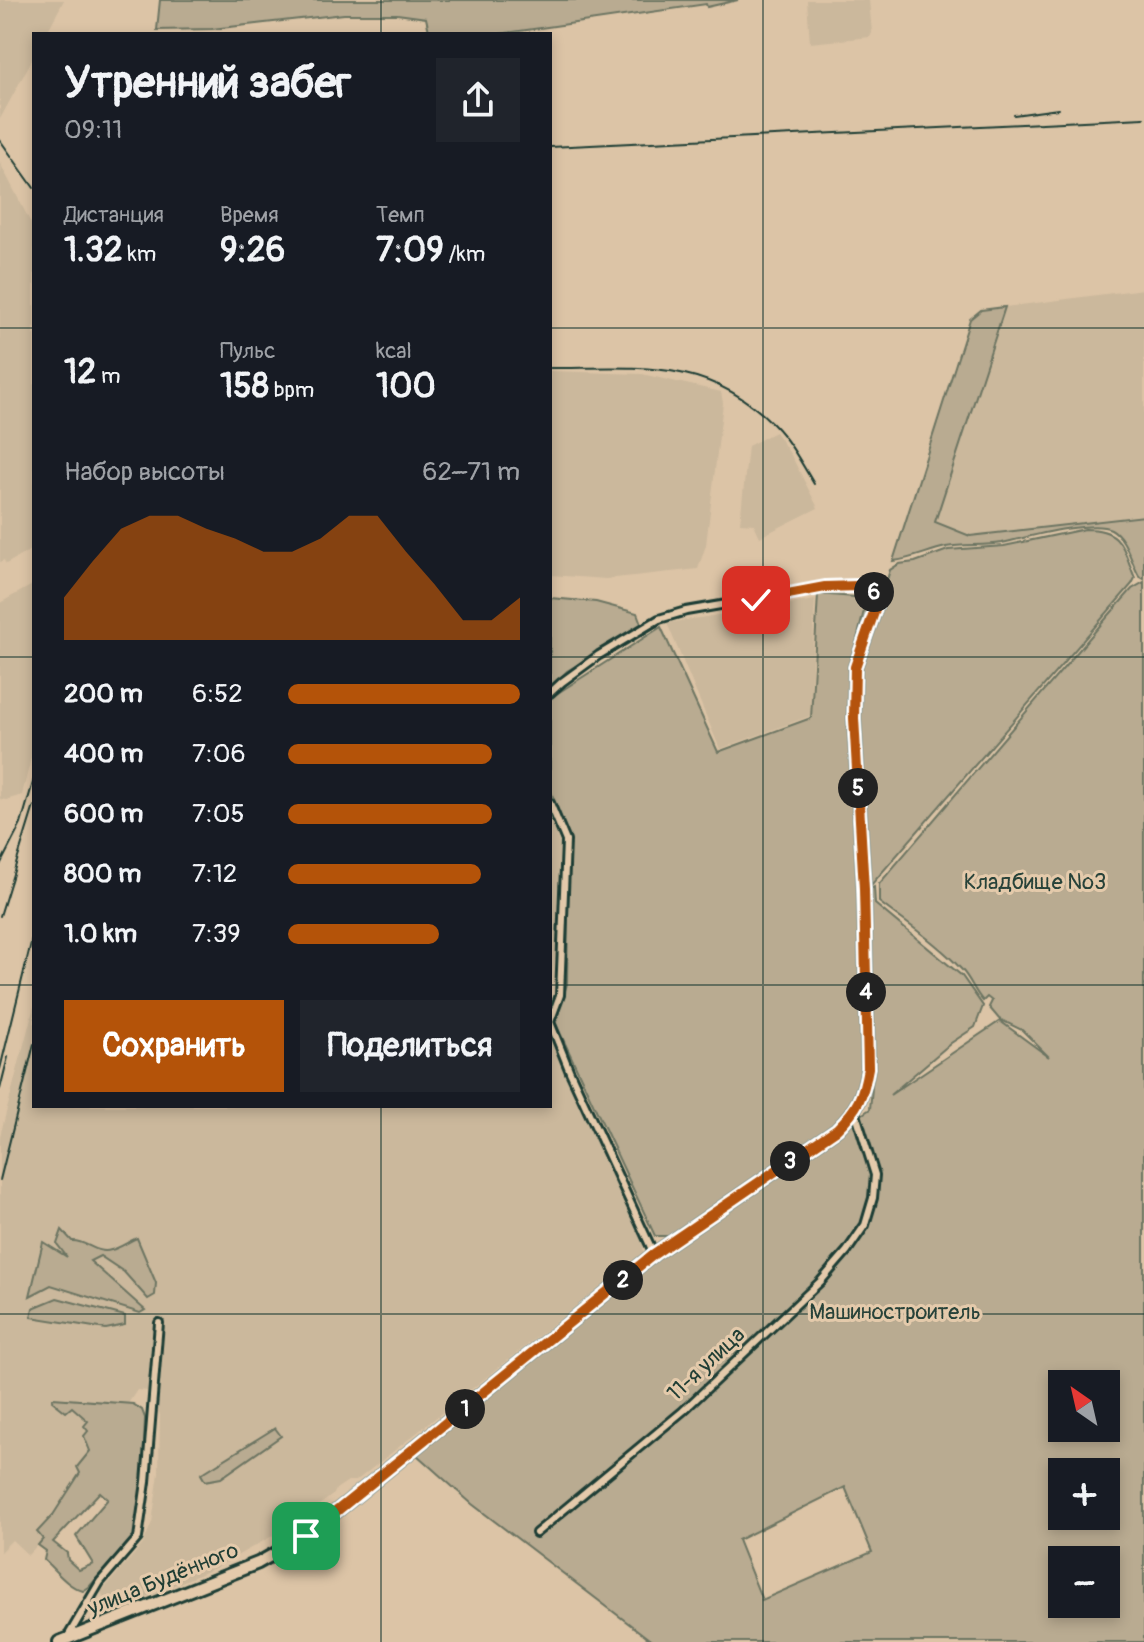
<!DOCTYPE html>
<html lang="ru">
<head>
<meta charset="utf-8">
<style>
	:root { --surface:#171b24; --page:#20242c; --text:#f1f3f6; --muted:#9ea1a6; --accent:#b45309 }
	body { margin:0; font-family:Pangolin,sans-serif; background:var(--page); color:var(--text); height:100vh; display:flex; flex-direction:column; font-size:30px; white-space:nowrap }
	* { box-sizing:border-box; margin:0 }
	p { font-size:26px; color:var(--muted) }
	.icon { flex:none; width:44px; height:44px; fill:none; stroke:currentColor; stroke-width:2; stroke-linecap:round; stroke-linejoin:round }
	.map { position:relative; flex:1; overflow:hidden }
	.drawer { position:absolute; left:32px; top:32px; width:520px; height:1076px; display:flex; flex-direction:column; background:var(--surface); border-radius:0px; box-shadow:0 4px 12px #0003 }
	.drawer>* { flex:none }
	.needle { width:52px; rotate:326deg }
	.fabs { position:absolute; left:1048px; top:1370px; display:grid; gap:16px }
	.fabs a { display:grid; place-items:center; width:72px; height:72px; border-radius:0px; background:var(--surface); box-shadow:0 4px 12px #0003; font-size:40px }
	.pin { position:absolute; display:grid; place-items:center; width:68px; height:68px; color:#fff; margin:-34px; border-radius:16px; box-shadow:0 4px 12px #0006 }
	.km { position:absolute; width:40px; height:40px; margin:-20px; border-radius:50%; background:#222; color:#fff; font-size:22px; line-height:40px; text-align:center }
	.round { display:grid; place-items:center; flex:none; width:84px; height:84px; border-radius:0px; background:var(--page) }
	.overview { display:flex; align-items:center; justify-content:space-between; height:136px; padding:0 32px }
	h1 { font-size:44px; font-weight:800; line-height:60px }
	.stats { display:grid; grid-template-columns:repeat(3,1fr); gap:12px; height:136px; padding:8px 32px }
	.stats div { display:grid; align-content:center }
	.stats b { font-size:34px; font-weight:800 }
	.stats small { font-size:22px; font-weight:400 }
	.stats p { font-size:22px }
	.chart { height:224px; padding:16px 32px }
	.chart p { display:flex; justify-content:space-between }
	.chart svg { width:100%; height:144px; margin-top:8px; fill:var(--accent); opacity:.7 }
	.cta { display:flex; gap:16px; margin-top:auto; padding:16px 32px }
	.cta a { flex:1; height:92px; border-radius:0px; background:var(--accent); color:#fff; font-size:32px; font-weight:800; line-height:92px; text-align:center }
	.cta a+a { background:var(--page); color:var(--text) }
	ul { padding:0 32px; list-style:none; font-size:26px }
	li { display:grid; grid-template-columns:128px 96px 1fr; align-items:center; height:60px }
	li i { height:20px; border-radius:10px; background:var(--accent) }
	.map>svg:first-child { display:block }
	.built { fill:#cbb89c }
	.green { fill:#b9ab91; stroke:#6c7462; stroke-width:2; fill-rule:evenodd }
	.lines { fill:none; stroke-linecap:round; stroke-linejoin:round }
	.street-casing { stroke:#1f3d34; stroke-width:12 }
	.primary-casing { stroke:#1f3d34; stroke-width:16 }
	.street { stroke:#e4caab; stroke-width:6 }
	.primary { stroke:#e4caab; stroke-width:10 }
	.rail { stroke:#1f3d34; stroke-width:2 }
	.route-casing { stroke:#fff; stroke-width:16 }
	.route { stroke:#b45309; stroke-width:10 }
	.grid { fill:none; stroke:#1f3d34; stroke-width:2; stroke-opacity:0.55 }
	.labels { text-anchor:middle; dominant-baseline:central; stroke-width:6; stroke-linejoin:round; paint-order:stroke }
	.park-label { font-size:22px; fill:#274239; stroke:#e4caab }
	.street-label { font-size:22px; fill:#1f3d34; stroke:#e4caab }
</style>
</head>
<body>
<div class="map">
<svg width="1144" height="1642" viewBox="0 0 1144 1642">
	<rect width="100%" height="100%" fill="#dcc4a6"/>
	<filter id="ink" filterUnits="userSpaceOnUse"><feTurbulence type="fractalNoise" baseFrequency=".0125" numOctaves="2"/><feDisplacementMap in="SourceGraphic" scale="16" xChannelSelector="R" yChannelSelector="G"/><feConvolveMatrix kernelMatrix="1 2 1 2 8 2 1 2 1" color-interpolation-filters="sRGB"/></filter>
	<g filter="url(#ink)">
		<g class="built">
			<path d="M0,0H64L46,34H34V56L0,119Z"/>
			<path d="M807,0H869L872,33L870,37L810,43Z"/>
			<path d="M0,163L34,229V548L6,564L4,560L0,562Z"/>
			<path d="M1144,289V516L970,536L935,522L1005,307Z"/>
			<path d="M550,371L642,374L721,392L723,403L706,545L698,569L606,579L550,575Z"/>
			<path d="M775,432L791,455L818,508L760,537L754,524L740,523L748,446Z"/>
			<path d="M34,584V746L22,795L6,800L0,799V603Z"/>
			<path d="M815,600L810,716L720,749L667,623Z"/>
			<path d="M550,817L559,842L557,933L550,1001Z"/>
			<path d="M34,1006V1106H550V1040L630,1214L643,1243V1253L356,1481H348L336,1489L334,1494L292,1525L217,1567L110,1612L101,1592L143,1544L152,1522L159,1473L160,1415L149,1391L137,1390L70,1491L44,1538L28,1555L12,1540L0,1552V1136Z"/>
		</g>
		<g class="green">
			<path d="M160,0H738L707,7L706,4L499,34H434L429,31L426,18L397,14H344L212,29L157,30Z"/>
			<path d="M1005,307L935,522L970,536L1144,516V579L1139,576C1131,562 1126,537 1111,529C1092,519 1024,538 1002,543C983,546 965,544 946,547C928,551 912,559 893,561L970,319L981,310Z"/>
			<path d="M1085,529C1123,529 1122,547 1135,578L1132,584L872,884L867,877L859,697L860,669L890,570L899,564L915,562L948,550L1004,546Z"/>
			<path d="M1144,582V1642H653L472,1504L417,1455L653,1257L870,1109C878,1036 871,963 868,890L874,887L875,904L962,976L983,1006L975,1027L951,1043L890,1095L1000,1021L1049,1057L1022,1030L999,1019L989,1007L992,1001L987,997L983,1001C974,991 971,980 962,970C939,944 907,924 879,902V884L1103,622L1132,589ZM1062,1384H1106V1428H1062ZM1062,1472H1106V1516H1062ZM845,1487L872,1552L762,1600L738,1540ZM1062,1560H1106V1604H1062Z"/>
			<path d="M818,594L867,598L851,665L849,720L860,899L863,1074L848,1114L670,1236H655L555,1022L567,984L569,839L550,789V698L661,627L718,752L811,718Z"/>
			<path d="M550,598L596,602L637,613L642,626L567,671L550,688Z"/>
			<path d="M62,1230L72,1241C86,1240 97,1255 111,1250C120,1248 129,1241 137,1238L156,1283L155,1295L148,1299L124,1272L100,1256L90,1261L145,1310L140,1313L51,1285L30,1296L43,1242L67,1257L57,1244Z"/>
			<path d="M57,1298L125,1316V1325L106,1329L31,1317L33,1308Z"/>
			<path d="M53,1398L133,1404L142,1410L145,1418L143,1474L134,1537L89,1587L83,1591C67,1586 57,1572 44,1560L46,1551L38,1545L43,1539L37,1532L53,1515L80,1473L77,1467L90,1451L84,1436L88,1431L84,1426L88,1421L72,1407L66,1412L52,1401ZM100,1492L108,1499L76,1536L93,1564L79,1570L68,1560L67,1553L53,1542Z"/>
			<path d="M275,1428L281,1436L221,1478L205,1481L201,1474Z"/>
		</g>
		<g class="lines">
			<defs>
				<g id="street">
					<path d="M550,693L562,682L599,655L659,619L686,611L825,587L858,586L880,595"/>
					<path d="M550,803L566,841L560,995L550,1022L570,1072L654,1254"/>
					<path d="M536,1533L683,1411L821,1281L847,1251L865,1225L873,1198L875,1175L855,1111"/>
					<path d="M67,1638L100,1582L138,1538L146,1482L159,1323"/>
				</g>
				<path id="primary" d="M59,1642L258,1563L306,1536L654,1254L837,1129C858,1108 863,1097 868,1068L864,889L854,718L855,667L880,595"/>
			</defs>
			<use href="#street" class="street-casing"/>
			<use href="#primary" class="primary-casing"/>
			<use href="#street" class="street"/>
			<use href="#primary" class="primary"/>
			<g class="rail">
				<path d="M1014,115L1058,109"/>
				<path d="M0,140L34,188"/>
				<path d="M550,147L1144,118"/>
				<path d="M550,368C636,368 707,357 773,424C790,441 802,464 814,484"/>
				<path d="M0,865L21,824L34,779"/>
				<path d="M0,916L34,806"/>
				<path d="M0,1069L34,931"/>
				<path d="M0,1089L8,1057"/>
				<path d="M0,1180L34,1044"/>
			</g>
		</g>
	</g>
	<g class="lines" filter="url(#ink)">
		<defs>
			<path id="route" d="M306,1536L654,1254L837,1129C858,1108 863,1097 868,1068L864,889L854,718L855,667L880,595L858,586L825,587L756,600"/>
		</defs>
		<use href="#route" class="route-casing"/>
		<use href="#route" class="route"/>
	</g>
	<path class="grid" d="M381,0V34M763,0V1642M0,328H34M550,328H1144M0,657H34M550,657H1144M0,985H34M550,985H1144M381,1106V1642M0,1314H1144"/>
	<g class="labels">
		<g class="park-label">
			<text x="1035" y="882">Кладбище №3</text>
			<text x="895" y="1312">Машиностроитель</text>
		</g>
		<g class="street-label">
			<text transform="translate(706 1364) rotate(-43)">11-я улица</text>
			<text transform="translate(163 1579) rotate(-22)">улица Будённого</text>
		</g>
	</g>
</svg>
<div class="fabs">
<a><svg class="needle" viewBox="-14 -14 28 28"><path d="M0-13l5 13h-10z" fill="#e53935"/><path d="M0 13l5-13h-10z" fill="#9ea1a6"/></svg></a>
<a>+</a>
<a>−</a>
</div>
<div class="pin" style="left:306px;top:1536px;background:#1e9e55"><svg class="icon" aria-label="arrive" viewBox="0 0 24 24"><path d="M6 21V4h12l-3 4 3 4H6"/></svg></div>
<div class="pin" style="left:756px;top:600px;background:#d93025"><svg class="icon" aria-label="check" viewBox="0 0 24 24"><path d="M5 12l5 5 9-10"/></svg></div>
<b class="km" style="left:465px;top:1409px">1</b>
<b class="km" style="left:623px;top:1280px">2</b>
<b class="km" style="left:790px;top:1161px">3</b>
<b class="km" style="left:866px;top:992px">4</b>
<b class="km" style="left:858px;top:788px">5</b>
<b class="km" style="left:874px;top:592px">6</b>
<section class="drawer">
<div class="overview"><div><h1>Утренний забег</h1><p>09:11</p></div><a class="round"><svg class="icon" aria-label="share" viewBox="0 0 24 24"><path d="M12 15V3M7 8l5-5 5 5M5 13v7h14v-7"/></svg></a></div>
<div class="stats">
<div><p>Дистанция</p><b>1.32<small> km</small></b></div>
<div><p>Время</p><b>9:26</b></div>
<div><p>Темп</p><b>7:09<small> /km</small></b></div>
</div>
<div class="stats">
<div><b>12<small> m</small></b></div>
<div><p>Пульс</p><b>158<small> bpm</small></b></div>
<div><p>kcal</p><b>100</b></div>
</div>
<div class="chart"><p><span>Набор высоты</span>62–71 m</p>
<svg viewBox="0 0 160 44" preserveAspectRatio="none"><path d="M0 44V31L10 20L20 10L30 6L40 6L50 10L60 13L70 17L80 17L90 13L100 6L110 6L120 17L130 27L140 38L150 38L160 31V44z"/></svg>
</div>
<ul>
<li><b>200 m</b>6:52<i style="width:100%"></i></li>
<li><b>400 m</b>7:06<i style="width:88%"></i></li>
<li><b>600 m</b>7:05<i style="width:88%"></i></li>
<li><b>800 m</b>7:12<i style="width:83%"></i></li>
<li><b>1.0 km</b>7:39<i style="width:65%"></i></li>
</ul>
<div class="cta"><a>Сохранить</a><a>Поделиться</a></div>
</section>
</div>
</body>
</html>
